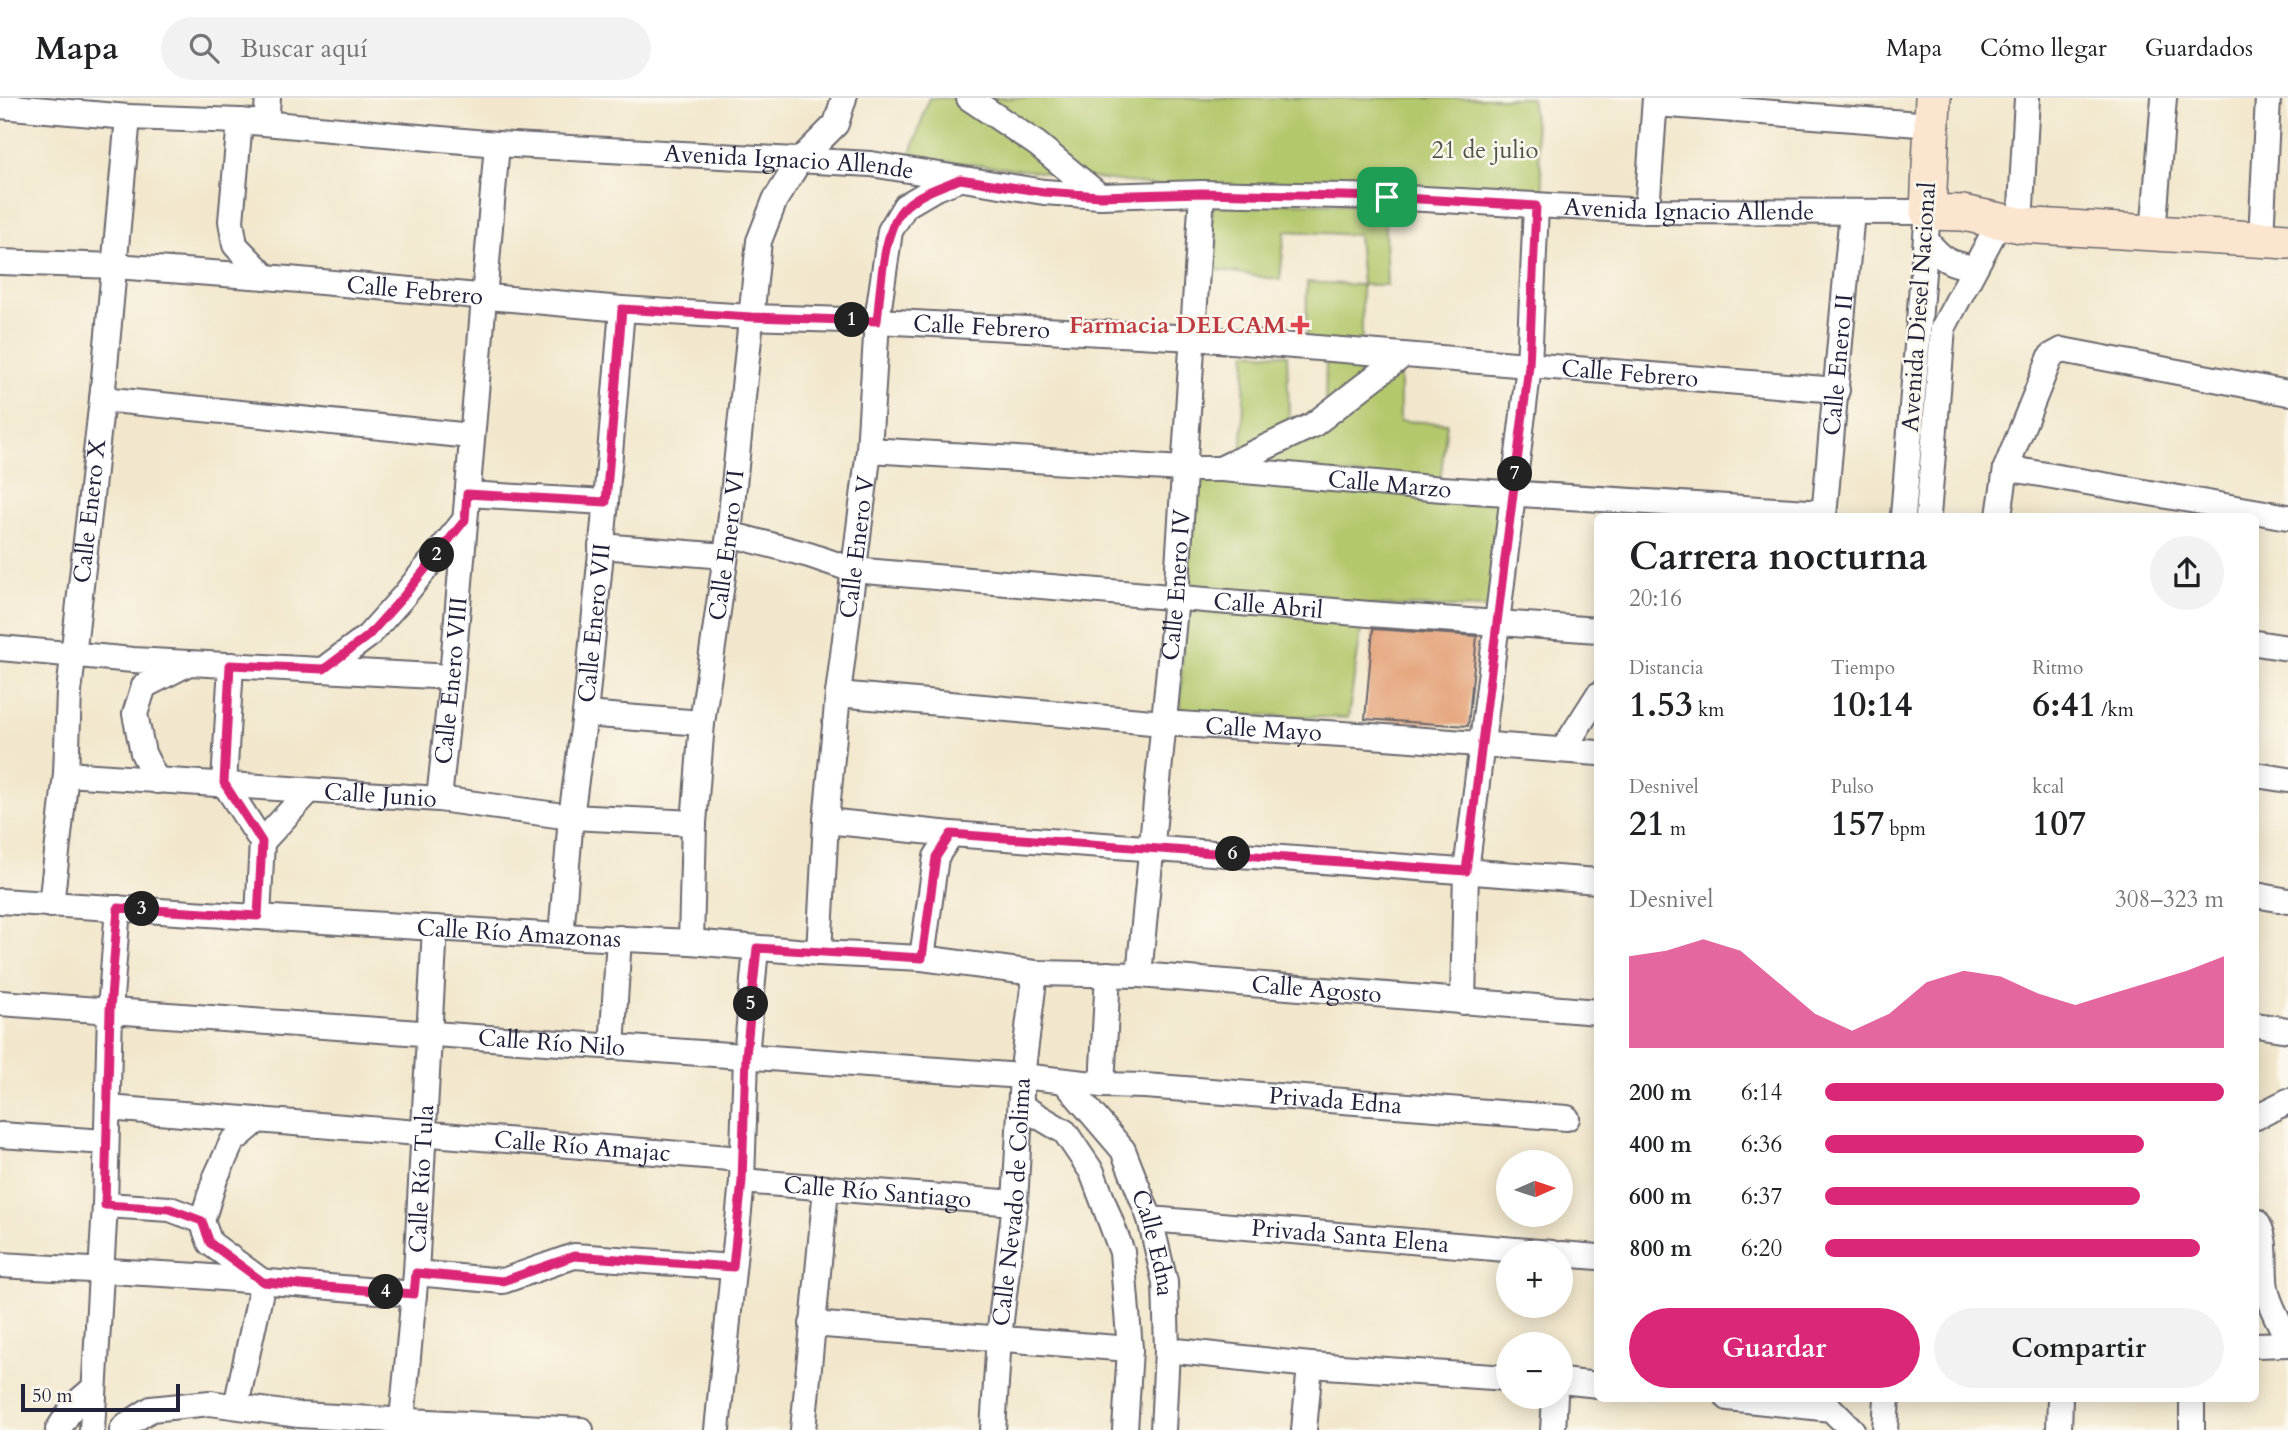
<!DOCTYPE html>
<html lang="es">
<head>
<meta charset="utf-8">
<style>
	:root { --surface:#fff; --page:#f2f2f2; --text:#202124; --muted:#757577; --line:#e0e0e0; --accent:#db2777 }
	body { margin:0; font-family:Cardo,serif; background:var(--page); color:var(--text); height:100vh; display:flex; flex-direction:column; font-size:26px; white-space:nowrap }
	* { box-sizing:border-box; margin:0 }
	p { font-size:23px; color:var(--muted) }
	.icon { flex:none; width:38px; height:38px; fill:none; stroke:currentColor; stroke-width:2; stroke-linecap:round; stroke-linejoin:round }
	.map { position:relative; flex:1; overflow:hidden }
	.sheet { position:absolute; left:1594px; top:415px; width:665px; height:889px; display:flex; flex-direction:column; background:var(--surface); border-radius:10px; box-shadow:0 4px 18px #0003 }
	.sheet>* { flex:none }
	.needle { width:46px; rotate:87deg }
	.fabs { position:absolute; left:1496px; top:1052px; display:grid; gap:14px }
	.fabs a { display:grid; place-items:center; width:77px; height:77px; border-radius:50%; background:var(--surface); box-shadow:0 4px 18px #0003; font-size:35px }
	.scale { position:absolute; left:21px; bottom:18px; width:159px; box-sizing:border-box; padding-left:7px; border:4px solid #22223b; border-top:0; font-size:19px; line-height:24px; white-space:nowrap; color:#22223b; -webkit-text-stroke:5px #fbf7ec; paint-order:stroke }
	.pin { position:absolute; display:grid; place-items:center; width:60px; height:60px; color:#fff; margin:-30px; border-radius:14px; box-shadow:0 4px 10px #0006 }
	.km { position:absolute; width:35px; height:35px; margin:-18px; border-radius:50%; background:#222; color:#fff; font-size:19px; line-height:35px; text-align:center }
	.round { display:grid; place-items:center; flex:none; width:74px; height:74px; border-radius:37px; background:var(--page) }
	.headline { display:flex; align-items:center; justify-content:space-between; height:119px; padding:0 35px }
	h1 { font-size:38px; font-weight:800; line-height:52px }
	.metrics { display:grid; grid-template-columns:repeat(3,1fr); gap:10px; height:119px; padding:7px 35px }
	.metrics div { display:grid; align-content:center }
	.metrics b { font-size:35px; font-weight:800 }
	.metrics small { font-size:19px; font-weight:400 }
	.metrics p { font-size:19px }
	.chart { height:196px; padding:14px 35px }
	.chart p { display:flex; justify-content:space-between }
	.chart svg { width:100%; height:126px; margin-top:7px; fill:var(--accent); opacity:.7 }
	.cta { display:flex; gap:14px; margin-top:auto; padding:14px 35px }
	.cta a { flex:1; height:80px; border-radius:42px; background:var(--accent); color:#fff; font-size:28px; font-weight:800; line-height:80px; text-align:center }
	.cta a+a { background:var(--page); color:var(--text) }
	ul { padding:0 35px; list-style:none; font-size:23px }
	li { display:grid; grid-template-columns:112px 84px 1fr; align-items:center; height:52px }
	li i { height:18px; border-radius:9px; background:var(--accent) }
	header { display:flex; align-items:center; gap:42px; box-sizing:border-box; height:98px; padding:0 35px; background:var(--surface); border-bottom:2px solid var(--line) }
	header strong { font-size:33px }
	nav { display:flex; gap:38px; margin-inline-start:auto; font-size:24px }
	.search { width:490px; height:63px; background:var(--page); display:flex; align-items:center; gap:18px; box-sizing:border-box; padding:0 24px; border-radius:38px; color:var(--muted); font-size:26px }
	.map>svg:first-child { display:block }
	.green { fill:#b3c86c; stroke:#6a7554; stroke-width:2 }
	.building { fill:#e29c70 }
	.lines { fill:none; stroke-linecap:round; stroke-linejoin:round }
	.street-casing { stroke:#6b676e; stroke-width:28 }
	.secondary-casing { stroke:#6b676e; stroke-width:38 }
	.street { stroke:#fff; stroke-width:24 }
	.secondary { stroke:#fce5cf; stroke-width:35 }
	.route-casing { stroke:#fff; stroke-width:14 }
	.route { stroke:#db2777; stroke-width:9 }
	.health-dot { fill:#e0444e; stroke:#fbf7ec; stroke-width:2.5 }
	.labels { text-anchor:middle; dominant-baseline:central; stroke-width:5; stroke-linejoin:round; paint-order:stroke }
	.park-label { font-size:24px; fill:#4e544a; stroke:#fbf7ec }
	.street-label { font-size:24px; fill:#22223b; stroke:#fbf7ec }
	.health-label { font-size:24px; font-weight:bold; fill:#be3a42; stroke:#fbf7ec; text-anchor:end }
</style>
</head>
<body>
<header>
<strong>Mapa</strong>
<div class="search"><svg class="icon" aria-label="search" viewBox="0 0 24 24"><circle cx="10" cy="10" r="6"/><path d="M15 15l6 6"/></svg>Buscar aquí</div>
<nav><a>Mapa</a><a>Cómo llegar</a><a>Guardados</a></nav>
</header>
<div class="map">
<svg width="2288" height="1332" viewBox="0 0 2288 1332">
	<rect width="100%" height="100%" fill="#fbf7ec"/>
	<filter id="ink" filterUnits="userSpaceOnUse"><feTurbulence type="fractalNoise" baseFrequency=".0143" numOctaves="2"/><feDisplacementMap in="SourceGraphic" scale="14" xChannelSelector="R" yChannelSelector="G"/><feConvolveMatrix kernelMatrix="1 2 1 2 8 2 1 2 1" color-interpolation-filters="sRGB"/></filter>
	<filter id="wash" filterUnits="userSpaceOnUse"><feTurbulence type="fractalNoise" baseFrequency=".00686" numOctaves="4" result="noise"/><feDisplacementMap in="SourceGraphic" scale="28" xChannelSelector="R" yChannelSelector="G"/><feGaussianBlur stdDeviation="1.57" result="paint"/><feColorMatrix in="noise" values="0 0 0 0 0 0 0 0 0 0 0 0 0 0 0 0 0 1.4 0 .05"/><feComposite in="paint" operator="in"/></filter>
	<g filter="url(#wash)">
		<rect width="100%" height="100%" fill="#f2e7cc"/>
		<g class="green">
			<path d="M929,0H1531L1546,108L1214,94L910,59Z"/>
			<path d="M1215,103L1384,107L1387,187H1362V250L1306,247L1307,184L1362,187L1358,137L1285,133L1280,182L1201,169Z"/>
			<path d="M1246,254L1287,257L1289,319L1325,320L1326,258L1400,269V323L1447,325L1440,384L1241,368Z"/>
			<path d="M1190,378L1502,402L1488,510L1365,507L1348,620L1180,615Z"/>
		</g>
		<g id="blocks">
			<path class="building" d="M1373,531L1477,538L1468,628L1365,621Z"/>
		</g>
	</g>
	<g filter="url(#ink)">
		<use href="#blocks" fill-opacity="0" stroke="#6b676e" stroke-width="2"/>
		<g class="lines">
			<defs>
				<g id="street">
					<path d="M969,0L1037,46L1100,98"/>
					<path d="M1656,6L1932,27"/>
					<path id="s1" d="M0,8L128,19L240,23L497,46L871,66L1044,94L1100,98L1202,95L1387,99L1647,113L1928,114L1903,418"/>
					<path d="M240,23L231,123L235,147L266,179"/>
					<path d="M266,25L268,0"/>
					<path d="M1647,113L1655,0"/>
					<path d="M2020,127L2027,0"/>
					<path d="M2153,136L2164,0"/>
					<path d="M2261,140L2268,0"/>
					<path d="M1927,143C1942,162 1949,165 1973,170"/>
					<path id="s2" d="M0,164L115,168L266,179L622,211L750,219L877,223L1194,240L1837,292"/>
					<path d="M102,301L471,338"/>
					<path id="s3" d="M869,352L1183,371H1222L1442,391L1824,415"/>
					<path d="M1222,370L1313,327L1402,258"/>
					<path d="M2006,370L2288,419"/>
					<path d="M467,396L606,404"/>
					<path id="s4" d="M1824,418L1852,114"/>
					<path d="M1928,418L1943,230L2000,123"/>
					<path d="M1999,418L2006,370L2051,258L2062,252L2288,295"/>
					<path id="s5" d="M729,436L809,457L853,472L1369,516L1598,532"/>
					<path d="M601,448L725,458"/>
					<path d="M2256,545L2288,550"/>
					<path d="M0,550L133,562L452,579"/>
					<path d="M231,567L224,685L262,744L258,818"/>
					<path d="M324,571L368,538L402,500L465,422"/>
					<path id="s6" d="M838,596L1163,625L1358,637L1598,655"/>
					<path d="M585,616L702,625"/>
					<path d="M1563,652L1598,597"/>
					<path id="s7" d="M66,676L439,701L571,719L694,725"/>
					<path d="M2256,677L2288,682"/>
					<path d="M157,683L143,655L135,616L144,588L189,565"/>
					<path id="s8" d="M439,701L452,579L497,46"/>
					<path d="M826,723L951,736L1598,783"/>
					<path d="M262,744L309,693"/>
					<path d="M2256,797L2288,803"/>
					<path id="s9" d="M0,803L561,838L691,844L819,855L922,860L1035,875L1139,877L1598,914"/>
					<path id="s10" d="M51,807L66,676L69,594L102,301L128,19"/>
					<path id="s11" d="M561,838L571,719L585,616L606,404L622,211"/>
					<path id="s12" d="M691,844L694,725L702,625L729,436L759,143L775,102L800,62L836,26L844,0"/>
					<path id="s13" d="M819,855L826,723L838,596L869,352L877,223L890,133L905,108L934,91L959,81"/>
					<path d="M922,860L936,759L951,736"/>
					<path id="s14" d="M1139,877L1176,500L1202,95"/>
					<path d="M1463,904L1466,773L1529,268L1536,108"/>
					<path id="s15" d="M0,905L1022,978L1102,987L1145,988L1567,1020"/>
					<path d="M2256,927L2288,932"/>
					<path d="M612,949L619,840"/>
					<path id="s16" d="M1064,983L1123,1052L1150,1121L1165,1184L1167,1252L1163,1332"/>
					<path d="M1102,987L1108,876"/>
					<path d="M1021,1008L1065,1034L1092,1074L1122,1154L1130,1251L1125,1332"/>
					<path id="s17" d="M108,1010L742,1061"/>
					<path d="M2256,1019L2288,1003"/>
					<path d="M0,1037L106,1044"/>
					<path id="s18" d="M742,1083L1015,1105"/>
					<path d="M105,1107L170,1111L202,1123L210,1145L263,1184L236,1308"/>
					<path id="s19" d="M1150,1121L1552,1155"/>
					<path d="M202,1123L215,1081L232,1044L258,1022"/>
					<path d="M2256,1123C2270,1142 2261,1173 2267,1195C2271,1211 2281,1227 2288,1242"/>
					<path d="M1561,1156L1598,1159"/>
					<path d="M0,1167L198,1178L414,1196"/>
					<path d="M416,1175L503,1183L574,1158L733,1169"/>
					<path d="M812,1226L1130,1251"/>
					<path d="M2256,1247L2288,1246"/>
					<path d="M1167,1252L1310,1267L1508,1280"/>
					<path d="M1561,1283L1598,1287"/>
					<path d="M1728,1300L1831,1311L1852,1332"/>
					<path d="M58,1332L73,1308L94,1290"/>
					<path d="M92,1332L105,1107L110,912L118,810"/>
					<path d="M122,1332L125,1328L151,1311L210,1305L299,1317L581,1332"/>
					<path id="s20" d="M401,1332L416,1175L435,830"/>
					<path d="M717,1332L742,1083L746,959L756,850"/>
					<path d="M803,1332L826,1090"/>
					<path id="s21" d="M993,1332L999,1239L1015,1105L1022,978L1035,875"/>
					<path d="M1304,1332L1310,1267"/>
					<path d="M1553,1332L1555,1298"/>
					<path d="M1885,1332L1887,1300"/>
					<path d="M2059,1332L2060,1300"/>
					<path d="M2192,1332V1300"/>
				</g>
				<path id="secondary" d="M1933,0L1928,114L1963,115L2020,127L2288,143"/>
			</defs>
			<use href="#street" class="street-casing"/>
			<use href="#secondary" class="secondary-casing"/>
			<use href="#street" class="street"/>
			<use href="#secondary" class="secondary"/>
		</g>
	</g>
	<g class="lines" filter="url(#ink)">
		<defs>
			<path id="route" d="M960,81L1044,94L1100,98L1202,95L1387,99L1536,108L1529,268L1466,773L951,736L936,759L922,860L757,850L746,958L742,1083L733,1169L574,1158L503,1183L416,1175L414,1196L263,1184L210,1145L202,1123L170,1111L105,1107L110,912L118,810L258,818L262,744L224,685L230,567L324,571L368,538L402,500L465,422L467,396L606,404L622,211L751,219L877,223C881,193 882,128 906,108C920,95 943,88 960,81Z"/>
		</defs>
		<use href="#route" class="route-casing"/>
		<use href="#route" class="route"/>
	</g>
	<path class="health-dot" d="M1296.5 216.5h7v7h7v7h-7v7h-7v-7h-7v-7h7z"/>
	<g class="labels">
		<g class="park-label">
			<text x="1485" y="52">21 de julio</text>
		</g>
		<g class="street-label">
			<text stroke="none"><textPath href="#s1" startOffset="791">Avenida Ignacio Allende</textPath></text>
			<text stroke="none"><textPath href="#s1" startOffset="1694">Avenida Ignacio Allende</textPath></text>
			<text stroke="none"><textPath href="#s2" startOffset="416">Calle Febrero</textPath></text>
			<text transform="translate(1919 209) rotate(-86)">Avenida Diesel Nacional</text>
			<text stroke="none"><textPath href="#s2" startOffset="984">Calle Febrero</textPath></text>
			<text stroke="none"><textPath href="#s4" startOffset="152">Calle Enero II</textPath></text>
			<text stroke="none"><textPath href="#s2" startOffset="1634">Calle Febrero</textPath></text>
			<text stroke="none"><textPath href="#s3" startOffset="522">Calle Marzo</textPath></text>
			<text stroke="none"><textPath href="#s10" startOffset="396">Calle Enero X</textPath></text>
			<text stroke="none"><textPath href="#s12" startOffset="399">Calle Enero VI</textPath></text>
			<text stroke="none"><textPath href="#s13" startOffset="408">Calle Enero V</textPath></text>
			<text stroke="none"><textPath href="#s14" startOffset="392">Calle Enero IV</textPath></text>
			<text stroke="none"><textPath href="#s5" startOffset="546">Calle Abril</textPath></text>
			<text stroke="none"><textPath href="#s11" startOffset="315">Calle Enero VII</textPath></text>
			<text stroke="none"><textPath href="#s8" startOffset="119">Calle Enero VIII</textPath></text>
			<text stroke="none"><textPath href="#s6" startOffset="427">Calle Mayo</textPath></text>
			<text stroke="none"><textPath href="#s7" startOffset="315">Calle Junio</textPath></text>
			<text stroke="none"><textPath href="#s9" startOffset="520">Calle Río Amazonas</textPath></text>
			<text stroke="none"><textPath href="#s9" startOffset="1320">Calle Agosto</textPath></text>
			<text stroke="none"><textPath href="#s15" startOffset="553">Calle Río Nilo</textPath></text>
			<text stroke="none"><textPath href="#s15" startOffset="1339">Privada Edna</textPath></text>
			<text stroke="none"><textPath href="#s17" startOffset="476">Calle Río Amajac</textPath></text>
			<text stroke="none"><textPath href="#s20" startOffset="252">Calle Río Tula</textPath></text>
			<text stroke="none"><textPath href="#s18" startOffset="136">Calle Río Santiago</textPath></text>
			<text stroke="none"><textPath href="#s21" startOffset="229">Calle Nevado de Colima</textPath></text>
			<text stroke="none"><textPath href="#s19" startOffset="201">Privada Santa Elena</textPath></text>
			<text stroke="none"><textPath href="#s16" startOffset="189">Calle Edna</textPath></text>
		</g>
		<g class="health-label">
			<text x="1286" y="227">Farmacia DELCAM</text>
		</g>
	</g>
</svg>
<div class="fabs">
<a><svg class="needle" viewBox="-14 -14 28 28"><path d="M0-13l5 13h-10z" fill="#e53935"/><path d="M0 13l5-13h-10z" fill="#757577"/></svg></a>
<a>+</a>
<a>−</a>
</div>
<div class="scale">50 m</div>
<div class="pin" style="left:1387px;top:99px;background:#1e9e55"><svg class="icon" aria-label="arrive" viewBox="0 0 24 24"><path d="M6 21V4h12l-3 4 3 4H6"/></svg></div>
<b class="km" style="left:852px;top:222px">1</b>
<b class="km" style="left:437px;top:457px">2</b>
<b class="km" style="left:142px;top:811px">3</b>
<b class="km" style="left:386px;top:1194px">4</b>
<b class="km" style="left:751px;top:906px">5</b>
<b class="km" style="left:1233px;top:756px">6</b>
<b class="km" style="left:1515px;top:376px">7</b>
<section class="sheet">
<div class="headline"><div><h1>Carrera nocturna</h1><p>20:16</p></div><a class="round"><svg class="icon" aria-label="share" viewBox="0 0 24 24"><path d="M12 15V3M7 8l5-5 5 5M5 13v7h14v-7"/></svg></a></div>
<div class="metrics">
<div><p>Distancia</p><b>1.53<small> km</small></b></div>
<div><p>Tiempo</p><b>10:14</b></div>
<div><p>Ritmo</p><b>6:41<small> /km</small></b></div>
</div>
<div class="metrics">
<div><p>Desnivel</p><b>21<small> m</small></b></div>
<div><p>Pulso</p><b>157<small> bpm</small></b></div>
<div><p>kcal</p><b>107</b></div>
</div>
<div class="chart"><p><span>Desnivel</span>308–323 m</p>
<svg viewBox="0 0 160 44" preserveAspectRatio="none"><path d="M0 44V12L10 10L20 6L30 10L40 21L50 32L60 38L70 32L80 21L90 17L100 19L110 25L120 29L130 25L140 21L150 17L160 12V44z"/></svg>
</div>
<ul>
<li><b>200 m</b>6:14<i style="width:100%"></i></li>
<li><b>400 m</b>6:36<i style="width:80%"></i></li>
<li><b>600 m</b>6:37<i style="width:79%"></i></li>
<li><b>800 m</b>6:20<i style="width:94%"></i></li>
</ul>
<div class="cta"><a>Guardar</a><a>Compartir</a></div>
</section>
</div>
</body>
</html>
